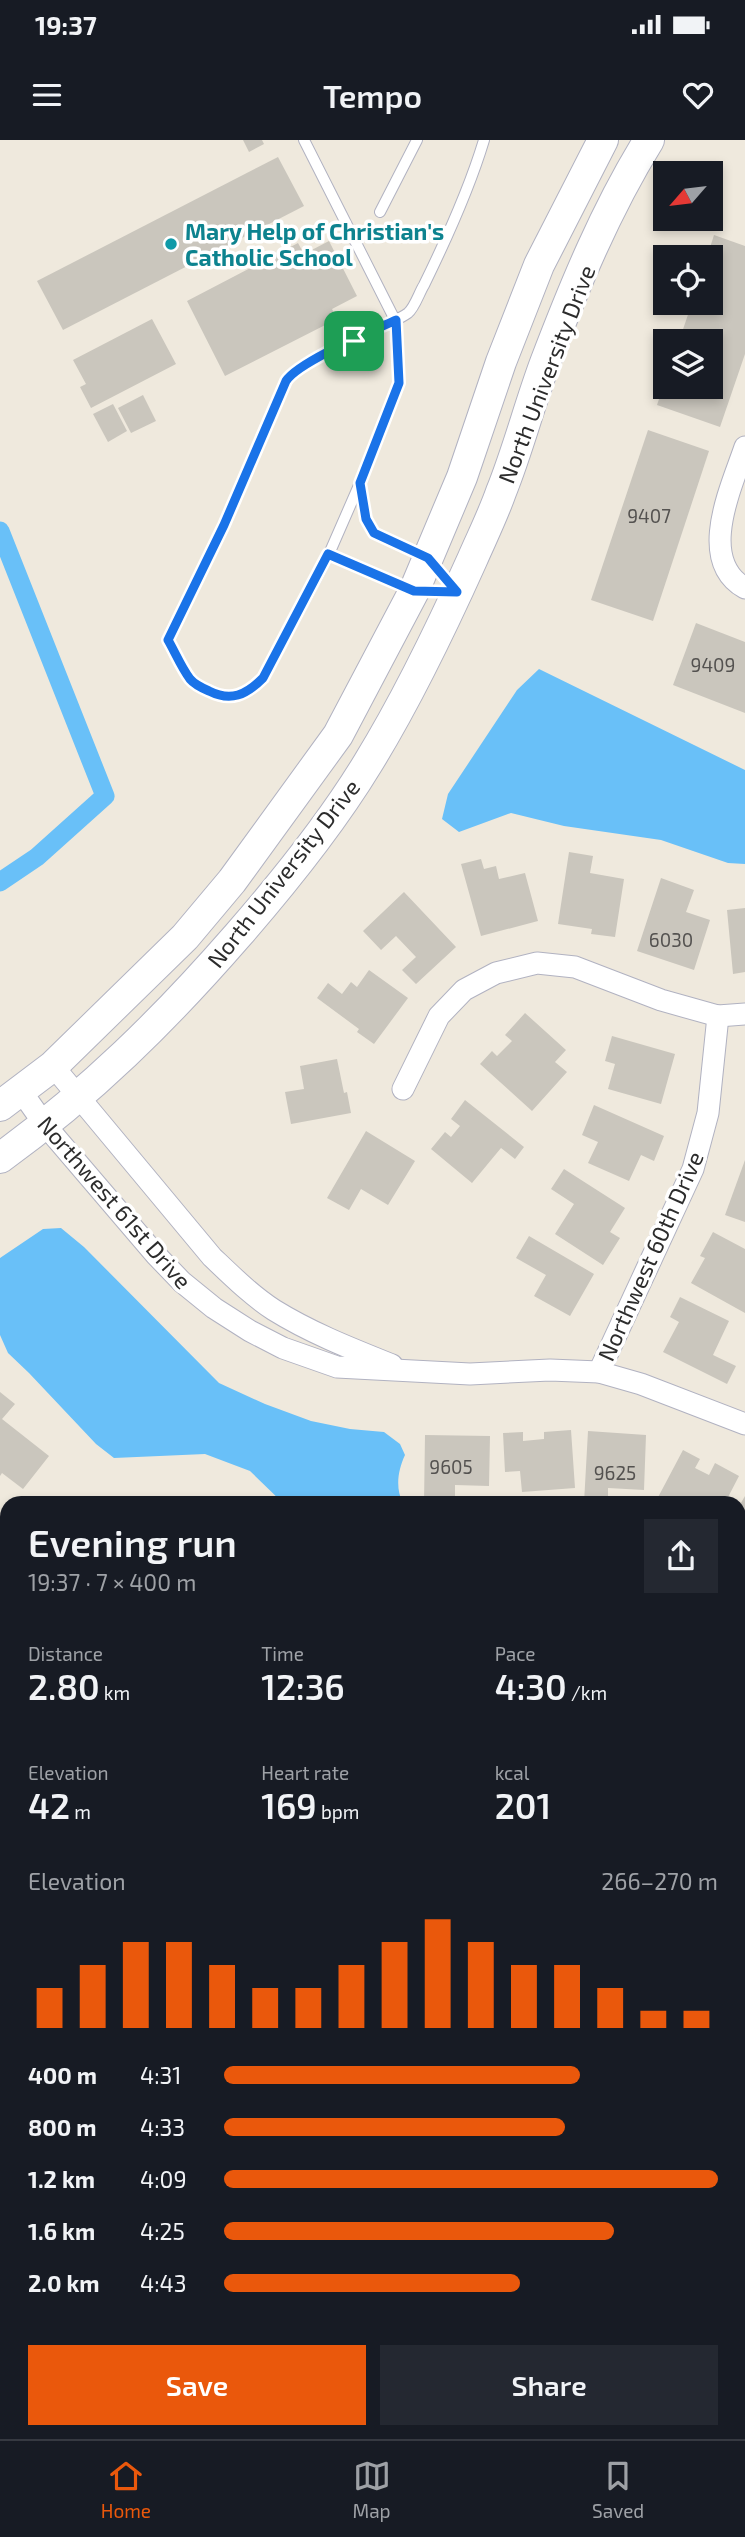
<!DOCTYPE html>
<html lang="en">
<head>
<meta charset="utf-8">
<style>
	:root { --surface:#171b24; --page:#242831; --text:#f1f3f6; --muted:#9ea1a6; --line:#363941; --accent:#ea580c }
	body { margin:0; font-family:"Exo 2",sans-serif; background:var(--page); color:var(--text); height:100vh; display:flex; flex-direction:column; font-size:26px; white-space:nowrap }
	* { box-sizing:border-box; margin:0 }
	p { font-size:23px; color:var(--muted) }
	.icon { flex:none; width:38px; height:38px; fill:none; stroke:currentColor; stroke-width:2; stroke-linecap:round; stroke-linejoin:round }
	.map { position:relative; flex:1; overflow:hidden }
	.details { position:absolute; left:0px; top:1356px; width:746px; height:943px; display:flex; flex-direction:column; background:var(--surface); border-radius:21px 21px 0 0; box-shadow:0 4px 10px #0003 }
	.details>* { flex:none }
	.needle { width:46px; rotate:242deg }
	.controls { position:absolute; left:653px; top:21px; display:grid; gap:14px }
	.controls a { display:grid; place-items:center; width:70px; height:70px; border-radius:0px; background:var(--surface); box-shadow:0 4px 10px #0003; font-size:35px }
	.pin { position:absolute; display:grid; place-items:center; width:60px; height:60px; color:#fff; margin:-30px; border-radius:14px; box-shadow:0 4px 10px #0006 }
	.round { display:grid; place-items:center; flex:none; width:74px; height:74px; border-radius:0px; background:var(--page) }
	.overview { display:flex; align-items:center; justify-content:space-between; height:119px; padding:0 28px }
	h1 { font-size:38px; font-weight:600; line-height:52px }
	.figures { display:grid; grid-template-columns:repeat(3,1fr); gap:10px; height:119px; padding:7px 28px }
	.figures div { display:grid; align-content:center }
	.figures b { font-size:35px; font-weight:600 }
	.figures small { font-size:19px; font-weight:400 }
	.figures p { font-size:19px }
	.chart { height:196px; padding:14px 28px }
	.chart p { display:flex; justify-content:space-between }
	.chart svg { width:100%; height:126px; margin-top:7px; stroke:var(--accent); stroke-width:6 }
	.primary-button { display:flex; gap:14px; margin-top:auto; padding:14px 28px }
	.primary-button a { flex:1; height:80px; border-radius:0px; background:var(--accent); color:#fff; font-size:28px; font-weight:600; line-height:80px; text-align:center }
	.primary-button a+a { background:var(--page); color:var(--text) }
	ul { padding:0 28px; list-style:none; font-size:23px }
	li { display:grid; grid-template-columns:112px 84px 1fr; align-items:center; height:52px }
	li i { height:18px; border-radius:9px; background:var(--accent) }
	.status { display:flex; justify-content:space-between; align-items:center; height:49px; padding:0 35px; background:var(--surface); direction:ltr }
	.status svg { height:19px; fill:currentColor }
	header { display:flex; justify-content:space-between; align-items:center; height:91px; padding:0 28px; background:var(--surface); font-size:32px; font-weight:600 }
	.tab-bar { display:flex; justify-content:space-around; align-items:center; height:98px; border-top:2px solid var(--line); background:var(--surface); font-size:19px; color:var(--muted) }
	.tab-bar a { display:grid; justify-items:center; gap:4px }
	.tab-bar .current { color:var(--accent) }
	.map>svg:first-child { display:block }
	.water { fill:#69c0f8 }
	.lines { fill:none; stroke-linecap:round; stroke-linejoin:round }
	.canal { stroke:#69c0f8; stroke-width:19 }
	.building { fill:#cac6bd }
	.service-casing { stroke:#b1b2c1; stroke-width:12 }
	.minor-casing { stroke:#b1b2c1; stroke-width:23 }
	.tertiary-casing { stroke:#b1b2c1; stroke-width:28 }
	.secondary-casing { stroke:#b1b2c1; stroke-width:32 }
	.path { stroke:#ccc; stroke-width:3.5; stroke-dasharray:5 3.5; stroke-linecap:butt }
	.service { stroke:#fff; stroke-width:10 }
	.minor { stroke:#fff; stroke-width:21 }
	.tertiary { stroke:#fff; stroke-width:26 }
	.secondary { stroke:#fff; stroke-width:30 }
	.route-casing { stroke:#fff; stroke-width:14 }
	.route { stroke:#1a73e8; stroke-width:9 }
	.culture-dot { fill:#0f9aa8; stroke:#fff; stroke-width:2.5 }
	.labels { text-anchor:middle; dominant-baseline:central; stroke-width:7; stroke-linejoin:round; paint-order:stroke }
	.number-label { font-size:19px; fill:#545250 }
	.culture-label { font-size:23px; font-weight:bold; fill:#0d838f; stroke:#fff; text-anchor:start }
	.street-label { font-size:23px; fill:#2c2c2c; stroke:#fff }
</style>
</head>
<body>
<div class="status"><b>19:37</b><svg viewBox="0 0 49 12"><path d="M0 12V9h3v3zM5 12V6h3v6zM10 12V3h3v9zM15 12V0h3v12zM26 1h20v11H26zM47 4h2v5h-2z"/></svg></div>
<header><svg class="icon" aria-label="menu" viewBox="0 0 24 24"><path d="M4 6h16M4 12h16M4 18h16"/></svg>Tempo<svg class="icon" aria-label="heart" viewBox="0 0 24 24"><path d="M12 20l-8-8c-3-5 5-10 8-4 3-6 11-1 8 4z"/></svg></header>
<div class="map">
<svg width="745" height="2299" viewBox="0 0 745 2299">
	<rect width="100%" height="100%" fill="#efe9dd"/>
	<g class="water">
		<path d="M539,529L745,630V724L728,723L661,700L564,686L511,673L459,692L442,679L448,654L517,550Z"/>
		<path d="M61,1088L84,1107L219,1243L265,1264L311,1281L350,1289L384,1292L400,1304L405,1315C398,1330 395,1348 403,1363H283L250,1331L205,1314L114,1318L96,1304L29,1233L8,1213L0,1195V1118L43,1089Z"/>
		<path d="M739,1441L745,1444V1586L739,1589Z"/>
		<path d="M738,1845L745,1849V1938L739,1934Z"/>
		<path d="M745,2198V2299H609V2292H738L739,2201Z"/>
	</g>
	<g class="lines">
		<path class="canal" d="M0,391L105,656L37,717L0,742"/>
	</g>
	<g class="building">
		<path d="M243,0H262L264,4L249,12Z"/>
		<path d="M278,17L304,66L63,190L37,141Z"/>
		<path d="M714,95L745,106V214L720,287L657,265L663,247H710V201H679L692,163H710V117H707Z"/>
		<path d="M329,101L357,156L332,169L337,179L225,236L187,161L298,103L304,114Z"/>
		<path d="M152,179L176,224L91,268L80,247L86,244L73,220Z"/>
		<path d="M143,255L156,281L131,293L118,268Z"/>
		<path d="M113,264L127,291L108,302L93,274Z"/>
		<path d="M648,290L709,311L653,481L591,460Z"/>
		<path d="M696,483L745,502V573L673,545Z"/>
		<path d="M569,712L593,716L590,733L624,739L615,797L591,794L592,789L558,784Z"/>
		<path d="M481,719L484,729L496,726L499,739L525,733L538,781L481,796L461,724Z"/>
		<path d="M661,738L694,750L686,772L710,780L694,830L637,811Z"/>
		<path d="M404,752L456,807L416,844L402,830L416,817L396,796L381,810L363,791Z"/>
		<path d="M745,768V832L733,834L727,770Z"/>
		<path d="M369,830L408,858L374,904L357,892L359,889L317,858L328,843L342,854L351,842L357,847Z"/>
		<path d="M525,873L566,910L555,922L567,932L532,971L480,924L492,911L497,916L512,901L505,895Z"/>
		<path d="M612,896L675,914L661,964L608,949L615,924L605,921Z"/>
		<path d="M337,919L344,953L347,952L351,973L291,984L285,952L304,949L300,926Z"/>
		<path d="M465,960L524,1007L515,1019L501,1008L472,1043L431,1009L445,992L451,997L460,986L451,979Z"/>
		<path d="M594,965L664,996L654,1021L641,1015L629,1041L588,1023L598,1002L582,995Z"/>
		<path d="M366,991L415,1021L388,1065L361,1049L349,1070L327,1058Z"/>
		<path d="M745,1020V1082L725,1075Z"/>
		<path d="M564,1029L625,1068L610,1092L620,1098L603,1125L555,1094L574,1064L551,1049Z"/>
		<path d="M713,1092L745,1109V1173L691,1143L705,1118L700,1116Z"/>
		<path d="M529,1096L594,1134L570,1176L534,1156L546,1135L516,1118Z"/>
		<path d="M680,1157L729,1181L713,1215L736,1226L727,1244L663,1212L679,1182L670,1177Z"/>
		<path d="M0,1252L15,1264L2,1279L49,1316L23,1349L2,1333L0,1336Z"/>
		<path d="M571,1290L575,1348L522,1352L520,1331L505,1332L503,1293L523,1292V1301L544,1299V1292Z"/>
		<path d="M588,1291L646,1295L644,1350L608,1348V1363H584Z"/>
		<path d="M425,1295L490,1296L489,1346L455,1345V1358H445V1363H424Z"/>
		<path d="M683,1310L700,1319L695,1328L709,1335L715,1323L739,1336L725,1363H655Z"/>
		<path d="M182,1356L197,1363H179Z"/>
		<path d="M745,1356V1420L744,1423L738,1420V1368Z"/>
		<path d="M64,1359L86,1361V1363H63Z"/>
		<path d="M0,1520L7,1534V1552L0,1556Z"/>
		<path d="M0,1712H7V1800L0,1799L3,1735H0Z"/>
		<path d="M0,1833L7,1837V1847L0,1860Z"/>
		<path d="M0,2030L7,2032V2088L1,2113Z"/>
		<rect x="738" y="2034" width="7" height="64"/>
		<path d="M350,2292H399L407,2299H344Z"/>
	</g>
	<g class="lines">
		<defs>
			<g id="service">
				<path d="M304,0L395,180L399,243L360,343L329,414L263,539C246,554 231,562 208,551C202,548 195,545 190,539C181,527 175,512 168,500L224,385L286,241C300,217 381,192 408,173C415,167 419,153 424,145C447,98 469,50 484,0"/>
				<path d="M380,72L417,0"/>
				<path d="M360,345L366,379L374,393L428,418L456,449"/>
				<path d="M329,414L414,451L455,452"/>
			</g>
			<g id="minor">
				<path d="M745,307C732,346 696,420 745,448"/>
				<path d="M53,926L212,1117C232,1136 251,1155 274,1170C311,1193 352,1209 392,1225"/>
				<path d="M403,949L439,876L464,850L496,833L537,823L575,827L661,860L718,876L745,874"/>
				<path d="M21,951L45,985L156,1115L182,1142L214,1168L250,1191L283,1208L337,1227L470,1234L550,1230L599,1232L641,1244L745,1284"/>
				<path d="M599,1232L693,1029L708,973L718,876"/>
				<path d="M0,1433L7,1442"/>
				<path d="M0,1971L7,1972"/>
				<path d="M154,2299L158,2292"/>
				<path d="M202,2299L205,2292"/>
			</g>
			<g id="tertiary">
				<path d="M0,2252L7,2257"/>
				<path d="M68,2292L79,2299"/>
				<path d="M0,2296L6,2299"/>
			</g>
			<g id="secondary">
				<path d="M0,966L53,926L185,797L232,741L338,595L414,451L462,337L501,222L539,125L603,0"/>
				<path d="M0,1018C90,953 165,879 238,795C285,741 331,684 368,623C408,558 441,489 472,420C482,397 493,375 501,352C518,310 529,266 545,223C574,147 606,69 649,0"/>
			</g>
		</defs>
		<use href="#service" class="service-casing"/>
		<use href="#minor" class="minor-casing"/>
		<use href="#tertiary" class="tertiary-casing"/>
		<use href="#secondary" class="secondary-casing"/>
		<g class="path">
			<path d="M738,1630L745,1621"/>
			<path d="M738,1821L745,1827"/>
		</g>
		<use href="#service" class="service"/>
		<use href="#minor" class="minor"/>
		<use href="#tertiary" class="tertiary"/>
		<use href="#secondary" class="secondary"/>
	</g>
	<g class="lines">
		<defs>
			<path id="route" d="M396,180L399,243L360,343L366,379L374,393L428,418L457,452L414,451L328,414L263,538C246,555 231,562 209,551C202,548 195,545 190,539C181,527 175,512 168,500L224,385L286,241C298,222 372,191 396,180Z"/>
		</defs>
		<use href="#route" class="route-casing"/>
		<use href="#route" class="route"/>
	</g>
	<circle class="culture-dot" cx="171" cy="104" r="7"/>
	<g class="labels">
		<g class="number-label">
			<text x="649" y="375">9407</text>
			<text x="713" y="524">9409</text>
			<text x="671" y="799">6030</text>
			<text x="451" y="1326">9605</text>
			<text x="615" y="1332">9625</text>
		</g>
		<g class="culture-label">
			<text x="185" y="91">Mary Help of Christian's<tspan x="185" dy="26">Catholic School</tspan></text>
		</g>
		<g class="street-label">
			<text transform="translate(546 234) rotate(-69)">North University Drive</text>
			<text transform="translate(283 733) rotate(-52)">North University Drive</text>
			<text transform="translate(115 1062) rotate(49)">Northwest 61st Drive</text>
			<text transform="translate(650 1116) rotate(-66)">Northwest 60th Drive</text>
		</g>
	</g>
</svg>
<div class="controls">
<a><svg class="needle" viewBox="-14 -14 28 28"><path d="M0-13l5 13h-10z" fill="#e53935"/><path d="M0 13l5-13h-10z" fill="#9ea1a6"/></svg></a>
<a><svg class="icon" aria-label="locate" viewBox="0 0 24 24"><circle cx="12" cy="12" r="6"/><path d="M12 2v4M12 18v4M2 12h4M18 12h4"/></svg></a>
<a><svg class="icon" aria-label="layers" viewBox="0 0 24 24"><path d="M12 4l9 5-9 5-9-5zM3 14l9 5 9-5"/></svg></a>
</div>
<div class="pin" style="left:354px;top:201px;background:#1e9e55"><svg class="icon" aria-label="arrive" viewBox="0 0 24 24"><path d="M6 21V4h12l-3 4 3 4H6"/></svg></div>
<section class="details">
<div class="overview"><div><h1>Evening run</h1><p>19:37 · 7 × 400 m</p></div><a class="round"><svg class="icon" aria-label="share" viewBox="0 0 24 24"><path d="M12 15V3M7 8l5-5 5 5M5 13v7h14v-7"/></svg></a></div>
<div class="figures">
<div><p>Distance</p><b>2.80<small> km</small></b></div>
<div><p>Time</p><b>12:36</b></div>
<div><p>Pace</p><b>4:30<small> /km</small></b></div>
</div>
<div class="figures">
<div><p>Elevation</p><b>42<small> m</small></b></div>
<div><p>Heart rate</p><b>169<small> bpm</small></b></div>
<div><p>kcal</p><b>201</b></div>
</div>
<div class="chart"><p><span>Elevation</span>266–270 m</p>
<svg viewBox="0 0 160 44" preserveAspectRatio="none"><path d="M5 44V30M15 44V22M25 44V14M35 44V14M45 44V22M55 44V30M65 44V30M75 44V22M85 44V14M95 44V6M105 44V14M115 44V22M125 44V22M135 44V30M145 44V38M155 44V38"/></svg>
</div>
<ul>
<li><b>400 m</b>4:31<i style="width:72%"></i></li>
<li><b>800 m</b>4:33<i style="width:69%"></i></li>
<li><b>1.2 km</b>4:09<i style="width:100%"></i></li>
<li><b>1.6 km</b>4:25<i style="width:79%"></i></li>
<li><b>2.0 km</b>4:43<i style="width:60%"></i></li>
</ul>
<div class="primary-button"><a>Save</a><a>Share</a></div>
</section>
</div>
<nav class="tab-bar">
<a class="current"><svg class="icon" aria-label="home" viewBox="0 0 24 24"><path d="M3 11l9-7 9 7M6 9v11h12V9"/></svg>Home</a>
<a><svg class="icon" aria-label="map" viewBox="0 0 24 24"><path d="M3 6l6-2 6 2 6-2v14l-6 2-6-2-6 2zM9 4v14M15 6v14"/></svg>Map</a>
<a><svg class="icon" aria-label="saved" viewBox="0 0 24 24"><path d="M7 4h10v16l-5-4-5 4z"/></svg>Saved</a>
</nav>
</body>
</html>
